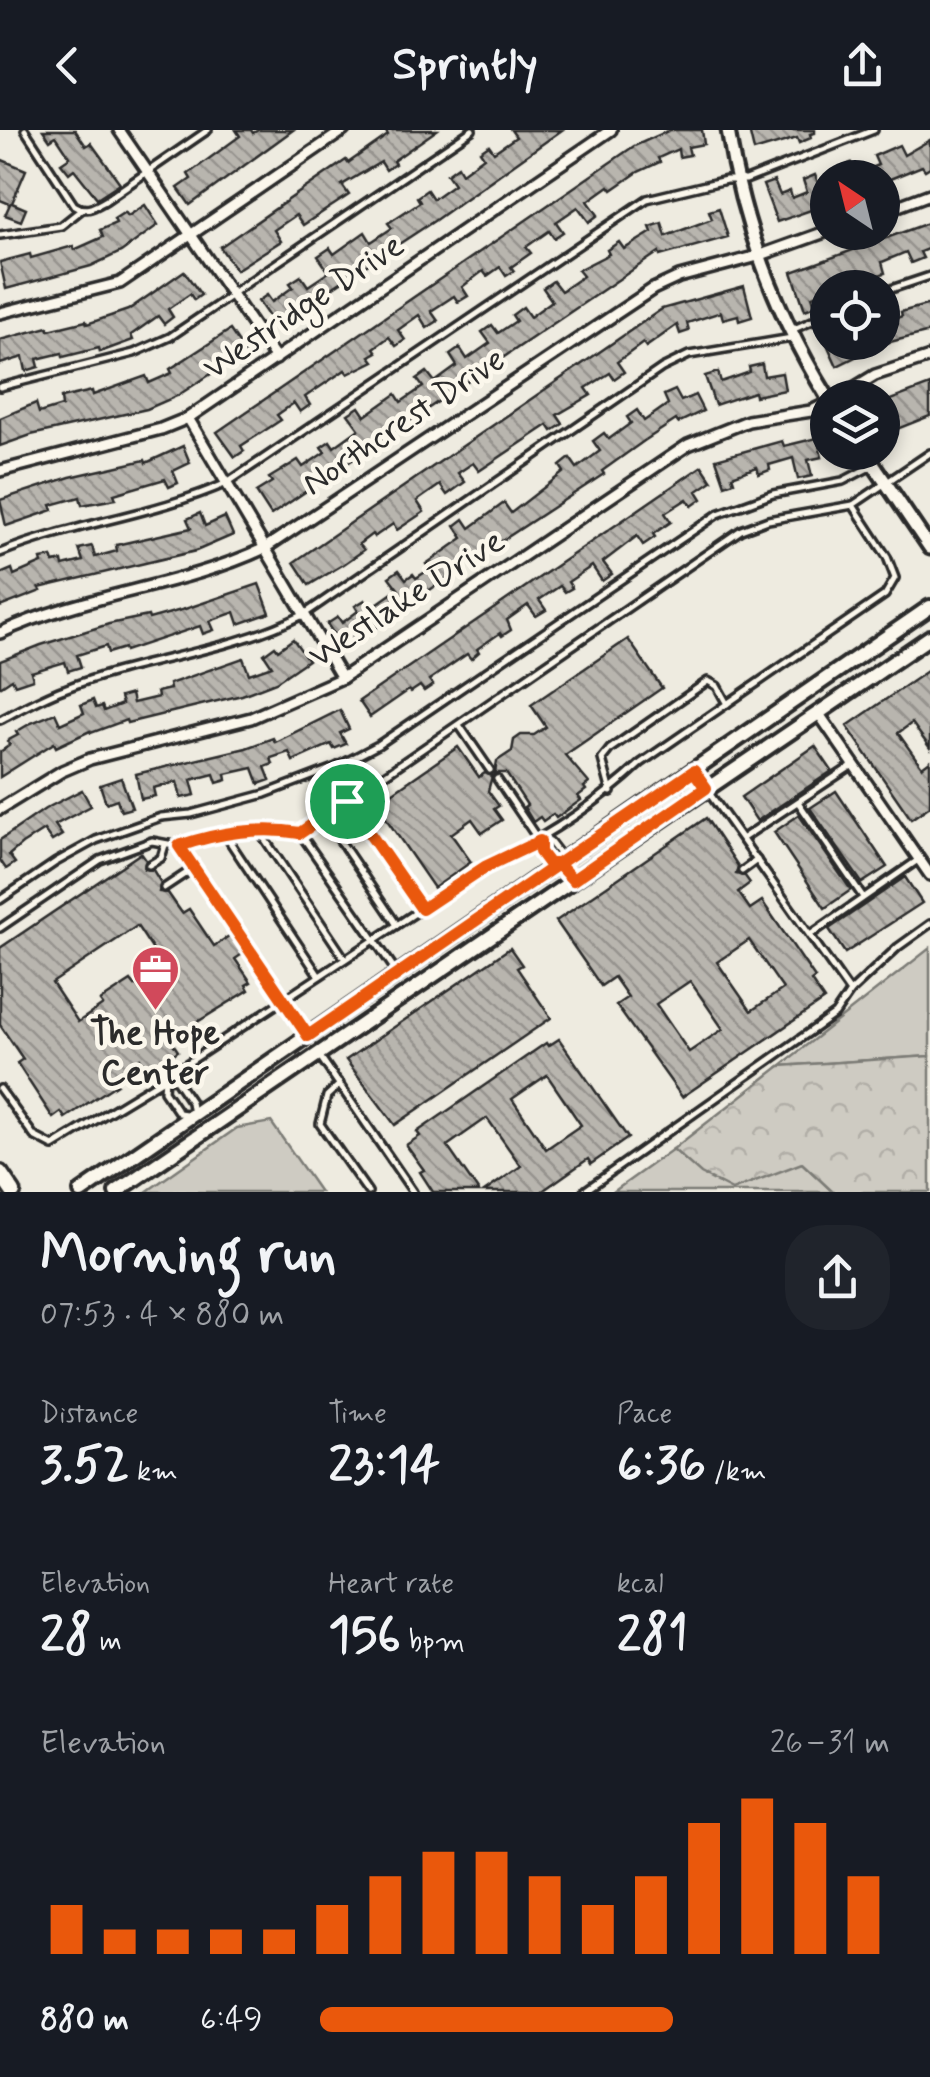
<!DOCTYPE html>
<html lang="en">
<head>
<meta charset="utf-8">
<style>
	:root { --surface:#171b24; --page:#20242c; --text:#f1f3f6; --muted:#9ea1a6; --accent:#ea580c }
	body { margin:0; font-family:Mynerve,sans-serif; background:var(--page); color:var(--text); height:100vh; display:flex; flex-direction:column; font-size:38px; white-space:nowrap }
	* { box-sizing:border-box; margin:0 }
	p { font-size:32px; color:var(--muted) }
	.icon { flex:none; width:55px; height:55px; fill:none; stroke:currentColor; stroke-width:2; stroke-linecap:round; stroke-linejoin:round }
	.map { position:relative; height:1062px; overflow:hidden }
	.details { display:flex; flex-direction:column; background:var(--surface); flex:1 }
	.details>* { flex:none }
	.needle { width:65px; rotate:325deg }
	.controls { position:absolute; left:810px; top:30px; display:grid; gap:20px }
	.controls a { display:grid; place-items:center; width:90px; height:90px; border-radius:50%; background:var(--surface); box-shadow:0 5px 15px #0003; font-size:50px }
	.pin { position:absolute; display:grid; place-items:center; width:85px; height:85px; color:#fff; margin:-42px; border:5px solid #fff; border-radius:50%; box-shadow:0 2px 10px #0007 }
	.round { display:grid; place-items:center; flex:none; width:105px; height:105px; border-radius:40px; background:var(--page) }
	.summary { display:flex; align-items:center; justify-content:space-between; height:170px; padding:0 40px }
	h1 { font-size:55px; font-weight:700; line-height:75px }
	.stats { display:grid; grid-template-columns:repeat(3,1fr); gap:15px; height:170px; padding:10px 40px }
	.stats div { display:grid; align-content:center }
	.stats b { font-size:50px; font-weight:700 }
	.stats small { font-size:28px; font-weight:400 }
	.stats p { font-size:28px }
	.chart { height:280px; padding:20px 40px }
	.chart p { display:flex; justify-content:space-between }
	.chart svg { width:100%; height:180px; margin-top:10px; stroke:var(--accent); stroke-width:6 }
	ul { padding:0 40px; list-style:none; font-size:32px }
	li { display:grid; grid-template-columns:160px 120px 1fr; align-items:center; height:75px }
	li i { height:25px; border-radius:12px; background:var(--accent) }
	header { display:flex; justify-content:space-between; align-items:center; height:130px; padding:0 40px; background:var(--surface); font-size:45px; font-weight:700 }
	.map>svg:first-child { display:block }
	.grass { fill:#cecbc2; stroke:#7c7b76; stroke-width:2.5 }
	.forest { fill:url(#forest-crowns); stroke:#7c7b76; stroke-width:2.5 }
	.building { fill:url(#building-back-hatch); stroke:#2b2b2b; stroke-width:2.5; fill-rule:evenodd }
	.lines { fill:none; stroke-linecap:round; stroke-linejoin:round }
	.service-casing { stroke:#2b2b2b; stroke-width:12 }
	.minor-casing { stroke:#2b2b2b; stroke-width:16 }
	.tertiary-casing { stroke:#2b2b2b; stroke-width:19 }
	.secondary-casing { stroke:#2b2b2b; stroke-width:20 }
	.primary-casing { stroke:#2b2b2b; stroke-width:21 }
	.service { stroke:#fbf7ec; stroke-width:5 }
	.minor { stroke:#fbf7ec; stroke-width:9 }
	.tertiary { stroke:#fbf7ec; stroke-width:11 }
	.secondary { stroke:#fbf7ec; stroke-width:12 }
	.primary { stroke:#fbf7ec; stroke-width:14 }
	.route-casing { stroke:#fff; stroke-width:20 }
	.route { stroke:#ea580c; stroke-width:12 }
	.labels { text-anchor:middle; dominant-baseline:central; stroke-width:9; stroke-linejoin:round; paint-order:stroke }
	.street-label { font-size:35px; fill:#2b2b2b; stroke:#fbf7ec }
	.poi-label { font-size:35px; font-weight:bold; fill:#2b2b2b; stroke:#fbf7ec }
</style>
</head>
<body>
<header><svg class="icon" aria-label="back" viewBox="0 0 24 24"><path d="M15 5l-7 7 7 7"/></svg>Sprintly<svg class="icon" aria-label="share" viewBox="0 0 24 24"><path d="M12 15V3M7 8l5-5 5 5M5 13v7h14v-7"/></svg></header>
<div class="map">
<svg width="930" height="1062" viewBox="0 0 930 1062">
	<defs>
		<pattern id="forest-crowns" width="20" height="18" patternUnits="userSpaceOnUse" patternTransform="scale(2.5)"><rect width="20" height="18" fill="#cecbc2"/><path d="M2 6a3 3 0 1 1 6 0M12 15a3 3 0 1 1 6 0" fill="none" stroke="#b1aea7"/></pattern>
		<pattern id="building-back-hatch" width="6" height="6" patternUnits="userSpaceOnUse" patternTransform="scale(2.5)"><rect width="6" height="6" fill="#b8b5ae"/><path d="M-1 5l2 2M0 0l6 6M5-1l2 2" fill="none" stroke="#96938e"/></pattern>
	</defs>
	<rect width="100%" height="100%" fill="#eeebe0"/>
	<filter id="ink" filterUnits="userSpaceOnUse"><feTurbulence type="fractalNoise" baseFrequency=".01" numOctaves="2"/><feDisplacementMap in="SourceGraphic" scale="20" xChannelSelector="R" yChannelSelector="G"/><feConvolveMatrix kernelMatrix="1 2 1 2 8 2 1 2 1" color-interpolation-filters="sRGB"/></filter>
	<g filter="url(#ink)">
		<g class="grass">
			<path d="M930,818V926L780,936Z"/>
			<path d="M271,992L320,1062H146L237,998Z"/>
			<path d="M673,1019L702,1044L802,1033L833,1062H613Z"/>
		</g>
		<path class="forest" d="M930,926V1062H833L802,1033L732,1060L701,1044L673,1019L780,936Z"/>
		<g class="building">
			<path d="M43,0H75L86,16L91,13L120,53L97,68L74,39L69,43L61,33L70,27L56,6L50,10Z"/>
			<path d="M236,0H251L253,3L258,0H293L190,75L178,58L191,49L188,44L240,6Z"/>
			<path d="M385,0H437L393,31L395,34L386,40L381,32L342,55L349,65L303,95L296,85L274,100L281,111L236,140L220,117L346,30L348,33L388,5Z"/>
			<path d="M511,0H562L434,91L332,158L334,162L309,180L307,176L276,197L258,171L267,165L272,172L293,157L290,153L301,146L308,156L329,142L318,126L330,118L334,124L365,102L371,112L392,98L388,93L420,72L417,67L427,60L433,69L454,54L447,44L458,36L462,43L484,27L480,21L489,15L494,22L516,7Z"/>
			<path d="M670,0H702L704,14L688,17L690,25L679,27L678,19L658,28L660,32L638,42L612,60L609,56L588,71L598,85L589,92L578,77L556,92L563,102L554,108L549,101L526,117L531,123L511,137L514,141L506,146L500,137L487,146L483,141L462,157L468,166L458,172L454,166L431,181L438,191L427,198L419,185L398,200L405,210L396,216L389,207L374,218L377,222L370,226L374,231L348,244L345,240L305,267L310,275L300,282L294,273L277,285L281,290L241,316L244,321L235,327L217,302L634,16Z"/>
			<path d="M749,0H815V3L810,4L811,8L799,13L797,8L754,21Z"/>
			<path d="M930,10V37L925,40L922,36L885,51L884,48H843L839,38L851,33L855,44L878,35L874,26L899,15L904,25Z"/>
			<path d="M0,29L26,40L12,73L26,79L21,91L5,85L10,74L0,70Z"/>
			<path d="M815,45L819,55L828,51V74L777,92L763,55L774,51L780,65L790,61L792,68L807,62L803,50Z"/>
			<path d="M145,75L158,95L121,122L91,136L6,159L0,132L30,124L31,128L73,116L74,120L103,107L100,100L116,93L114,89L125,82L128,86Z"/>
			<path d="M719,78L728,107L660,126L659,122L271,385L256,362L272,352L269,348L279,342L298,330L303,337L325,322L321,317L330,311L334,317L359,299L348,284L359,277L365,286L396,264L401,272L423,257L417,249L427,242L435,252L457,236L450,225L460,218L467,229L490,213L482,202L492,195L498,203L516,191L512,185L523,177L530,187L552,171L543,158L553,151L561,161L583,146L578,140L609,124L607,120L619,112L624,119L652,102L650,97L662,93L666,106L712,89L709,81Z"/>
			<path d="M928,93L930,118L920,122L923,128L911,133L906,122L882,132L885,143L839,158H828V161L812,166L815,176L805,180L792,142Z"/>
			<path d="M184,141L201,165L194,170L190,164L168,179L173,187L164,194L158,186L131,205L133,210L100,222L99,218L63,227L62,223L37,229L39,237L26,241L23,227L0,234V210L48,197L49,200L86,191L87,194L128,180Z"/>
			<path d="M744,156L752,187L739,191L738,185L723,189L721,182L687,193L689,201L680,204L677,195L646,217L643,213L617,232L624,242L614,249L610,243L586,258L591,265L557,285L563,294L552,301L548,295L479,341L473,333L458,343L465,352L447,365L440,355L417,371L424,382L397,400L393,394L374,407L372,404L359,414L364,420L344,434L309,455L294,432L662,179Z"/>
			<path d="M930,174V202L882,214L837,236L826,212H882V194L902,186L901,182Z"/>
			<path d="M230,200L245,222L177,266L147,279L31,305L0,316V288L36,273L39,283L62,276L61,268L92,261L93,265L146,246L149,253L172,243L170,239Z"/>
			<path d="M762,234L764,246L782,243L785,260L755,266L754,262L715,275L705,246L718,242L721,252L750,242L749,237Z"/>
			<path d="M930,255V286L882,305V273Z"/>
			<path d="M675,260L681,271L695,265L703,281L678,293L676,290L644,311L602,341L604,344L468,433L345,520L327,494L338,487L342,493L358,481L355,476L365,470L371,478L398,459L389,447L399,440L406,449L413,444L416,448L430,439L426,434L463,408L455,396L464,389L470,398L504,373L511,383L564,342L560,336L570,328L577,338L600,321L593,311L604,303L609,309L631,293L627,287L637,280L644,291L668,274L664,265Z"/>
			<path d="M817,308L822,327L808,330L812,346L798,349L793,328L769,335L770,340L759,344L757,337L732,346L734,352L725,355L716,329L782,311L784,316Z"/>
			<path d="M183,316L190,333L173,341L178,353L169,357L165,349L114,364L116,369L82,375L80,367L51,375L53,380L6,396L0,370L70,347L145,330L146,333Z"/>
			<path d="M702,336L712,351L697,361L702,369L692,376L687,369L665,383L671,392L653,404L655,407L643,415L637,406L603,432L612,444L602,451L592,436L568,452L572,458L565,462L560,456L539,470L546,480L536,486L528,475L507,490L511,500L502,506L500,503L477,519L479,522L471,529L467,524L429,550L433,555L424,561L420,556L411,562L409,560L370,587L359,571Z"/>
			<path d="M200,383L205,396L225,387L233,405L196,421L39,458L41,461L0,477V444L12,439L14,445L42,433L41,429L52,427L54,433L62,431L63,436L83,431L79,419L92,416L95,427L117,421L116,415L191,398L187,389Z"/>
			<path d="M259,454L270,483L239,494L235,482L210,491L214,500L203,504L200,496L125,521L124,518L108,523L106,516L77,525L81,537L68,541L65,532L31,542L33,549L15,555L12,549L0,557V531L41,515L109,494L148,486L149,489L185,479Z"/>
			<path d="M293,509L308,530L276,552L242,565L127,593L126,590L91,603L90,601L56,617L54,613L0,647V622L10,615L7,611L18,605L16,602L31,593L55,583L60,594L84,583L81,575L93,570L96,578L102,576L104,581L122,574L120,567L131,564L133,573L158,567L157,562L170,559L169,554L243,528L249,544L272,536L264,524L275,516L278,520Z"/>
			<path d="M628,509L662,558L565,625L589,653L584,657L586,660L578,666L581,670L556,688L553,684L543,691L540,687L533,692L524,677L527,675L506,643H495L497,631L512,621L514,610L521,605H534L546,597L531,575Z"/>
			<path d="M930,539V618L912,593L898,603L922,637L930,631V676L911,689L847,596Z"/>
			<path d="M340,580L349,599L340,603L346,614L334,619L331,614L293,631L289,622L271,628L273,634L265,637L270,650L259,654L253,638L226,644L227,650L217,653L214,644L191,650L195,665L181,668L177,652L153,658L155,666L141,669L136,644L246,618L273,608L275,612Z"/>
			<path d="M815,616L832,641L757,691L741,667Z"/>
			<path d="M458,617L479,647L485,643L492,646L488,661L499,676L494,679L502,690L482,703L472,689L451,704L471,732L434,758L376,674Z"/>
			<path d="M121,648L132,678L121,681L117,669L106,673L100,655Z"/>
			<path d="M82,660L91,676L55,695L62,705L52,711L44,700L22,714L9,725L15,733L6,739L0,730V710L45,679Z"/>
			<path d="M836,661L887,737L862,753L810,678Z"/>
			<path d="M799,685L851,760L825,778L774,702Z"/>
			<path d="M706,688L738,736L736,744L745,746L750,753L738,762L750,779L762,771L815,848L811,851L824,870L682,967L616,875L628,867L614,847L601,856L556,791ZM749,810L783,859L751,881L717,832ZM690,851L723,899L689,922L656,874Z"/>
			<path d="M141,723L146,730L144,739L153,740L161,753L159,762L168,763L182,783L189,779L214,816L232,804L244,823L235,829L251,852L246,855L249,860L170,909L178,921L148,941L140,928L112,947L117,954L65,988L61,982L53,988L17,933L23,929L0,895V818ZM137,796L164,837L135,856L131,851L100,871L103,875L78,892L52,853Z"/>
			<path d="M905,747L922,773L845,823L829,799Z"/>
			<path d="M510,818L522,835L517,838L551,888L395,995L346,930Z"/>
			<path d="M559,909L628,1008L591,1034L588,1029L541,1062H484L521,1036L487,988L447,1016L479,1062H433L420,1042L424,1040L406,1015L420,1006L417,1002L546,913L548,916ZM547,945L581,995L546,1019L512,969Z"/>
		</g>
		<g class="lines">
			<defs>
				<g id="service">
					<path d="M25,0L74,75C86,83 94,77 105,71L208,0"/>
					<path d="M0,105L61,96L81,80"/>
					<path d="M882,162L930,146"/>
					<path d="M231,164L472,0"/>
					<path d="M794,199L828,184"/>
					<path d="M0,257L134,223L170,207L232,165"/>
					<path d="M0,423C73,393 151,386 227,353L647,69L726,50H746L874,0"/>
					<path d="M0,590C21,579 42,567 64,559C142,528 225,524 303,485L662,238L689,225L792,208"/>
					<path d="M459,595L490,640"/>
					<path d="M695,643L850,862L898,817L930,794"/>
					<path d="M497,649L539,711L540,722L551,734"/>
					<path d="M611,662L602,629L610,619L708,551L717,556L727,574"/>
					<path d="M347,671L421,779"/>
					<path d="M798,672L863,767"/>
					<path d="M324,687L397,795"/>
					<path d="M260,702L345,829"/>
					<path d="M224,703L319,846"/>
					<path d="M743,708L853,635"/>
					<path d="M542,711L550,712L560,725L559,730"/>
					<path d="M179,716C216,703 260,696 300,703"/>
					<path d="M149,735L161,728L165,715"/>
					<path d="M742,741L757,730"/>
					<path d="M164,758L194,738"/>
					<path d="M0,770L56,732L96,710L161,687L191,684L265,664L336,637L378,615L718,384L773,364L843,351L872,336"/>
					<path d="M0,798L100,730L152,711L179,716L308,905"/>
					<path d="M810,805L918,730"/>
					<path d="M398,844L300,703L741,400L768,390L853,375"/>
					<path d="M319,925L413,1062"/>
					<path d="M165,948L176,950L191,972L193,985L179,983L164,961Z"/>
					<path d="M340,954L327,966L320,994L368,1062"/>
					<path d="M0,959L34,1006L53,1016L165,948L485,737C543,709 594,677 641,633L885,465L895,448L887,427L853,375L930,323"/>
					<path d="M583,1062L835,884L850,862"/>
				</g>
				<g id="minor">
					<path d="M119,0L276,229"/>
					<path d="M882,82L930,64"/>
					<path d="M0,183L120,153L344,0"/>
					<path d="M837,268L875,245L930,227"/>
					<path d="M188,288L342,548"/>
					<path d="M0,341L161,299L188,288L611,0"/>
					<path d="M0,503C85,463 180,458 265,418L653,159L679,147L758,126L828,101"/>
					<path d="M819,584L930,745"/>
					<path d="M0,679L62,641L90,629L251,588L342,548L688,315L748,291L811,281L828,273"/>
				</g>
				<g id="tertiary">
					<path d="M728,0C743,97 776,184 828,268"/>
					<path d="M865,322L930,418"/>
				</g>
				<g id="secondary">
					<path d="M81,1062L930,477"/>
					<path d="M116,1062L930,507"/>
				</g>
				<path id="primary" d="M0,1043L13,1062"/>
			</defs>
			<use href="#service" class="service-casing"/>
			<use href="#minor" class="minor-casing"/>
			<use href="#tertiary" class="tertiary-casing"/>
			<use href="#secondary" class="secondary-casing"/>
			<use href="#primary" class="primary-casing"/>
			<use href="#service" class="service"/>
			<use href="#minor" class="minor"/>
			<use href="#tertiary" class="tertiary"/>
			<use href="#secondary" class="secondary"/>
			<use href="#primary" class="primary"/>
		</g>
	</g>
	<g class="lines" filter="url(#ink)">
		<defs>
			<path id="route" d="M347,671L300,703C260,696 216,703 179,716L308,906L558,734L573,750L706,658L694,641L558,734H549L540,722V711L485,737L422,779L347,671"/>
		</defs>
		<use href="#route" class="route-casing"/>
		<use href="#route" class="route"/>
	</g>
	<defs>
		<symbol id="office-pin" viewBox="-11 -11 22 30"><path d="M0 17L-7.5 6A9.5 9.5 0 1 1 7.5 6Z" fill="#d1495b" stroke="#fbf7ec"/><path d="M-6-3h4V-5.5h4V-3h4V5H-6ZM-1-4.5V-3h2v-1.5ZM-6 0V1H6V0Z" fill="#fff"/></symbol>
	</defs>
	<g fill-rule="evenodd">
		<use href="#office-pin" x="128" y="812" width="55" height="75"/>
	</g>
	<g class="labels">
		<g class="street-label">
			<text transform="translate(304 177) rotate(-34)">Westridge Drive</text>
			<text transform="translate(404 292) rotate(-34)">Northcrest Drive</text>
			<text transform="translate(407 469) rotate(-33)">Westlake Drive</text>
		</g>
		<g class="poi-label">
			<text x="155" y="904">The Hope<tspan x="155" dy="40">Center</tspan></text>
		</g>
	</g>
</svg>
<div class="controls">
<a><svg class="needle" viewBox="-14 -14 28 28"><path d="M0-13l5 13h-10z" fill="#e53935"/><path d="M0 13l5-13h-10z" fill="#9ea1a6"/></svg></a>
<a><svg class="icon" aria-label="locate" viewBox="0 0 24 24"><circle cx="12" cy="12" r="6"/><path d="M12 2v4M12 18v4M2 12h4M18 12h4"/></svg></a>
<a><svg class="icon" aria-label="layers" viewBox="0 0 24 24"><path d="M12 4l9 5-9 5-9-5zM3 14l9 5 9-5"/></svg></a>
</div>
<div class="pin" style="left:347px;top:671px;background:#1e9e55"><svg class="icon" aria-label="arrive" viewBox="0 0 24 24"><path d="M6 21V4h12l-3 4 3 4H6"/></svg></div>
</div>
<section class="details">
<div class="summary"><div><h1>Morning run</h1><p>07:53 · 4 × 880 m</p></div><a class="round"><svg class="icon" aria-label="share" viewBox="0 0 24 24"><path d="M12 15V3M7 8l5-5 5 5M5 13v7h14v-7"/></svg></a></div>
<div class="stats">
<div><p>Distance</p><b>3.52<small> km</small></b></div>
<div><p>Time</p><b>23:14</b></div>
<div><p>Pace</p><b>6:36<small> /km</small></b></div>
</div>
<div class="stats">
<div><p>Elevation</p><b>28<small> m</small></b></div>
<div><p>Heart rate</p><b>156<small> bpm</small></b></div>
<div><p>kcal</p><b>281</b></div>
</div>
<div class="chart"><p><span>Elevation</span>26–31 m</p>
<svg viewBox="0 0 160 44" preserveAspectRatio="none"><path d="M5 44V32M15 44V38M25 44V38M35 44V38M45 44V38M55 44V32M65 44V25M75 44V19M85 44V19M95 44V25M105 44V32M115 44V25M125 44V12M135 44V6M145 44V12M155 44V25"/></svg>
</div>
<ul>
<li><b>880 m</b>6:49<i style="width:62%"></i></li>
</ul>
</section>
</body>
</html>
